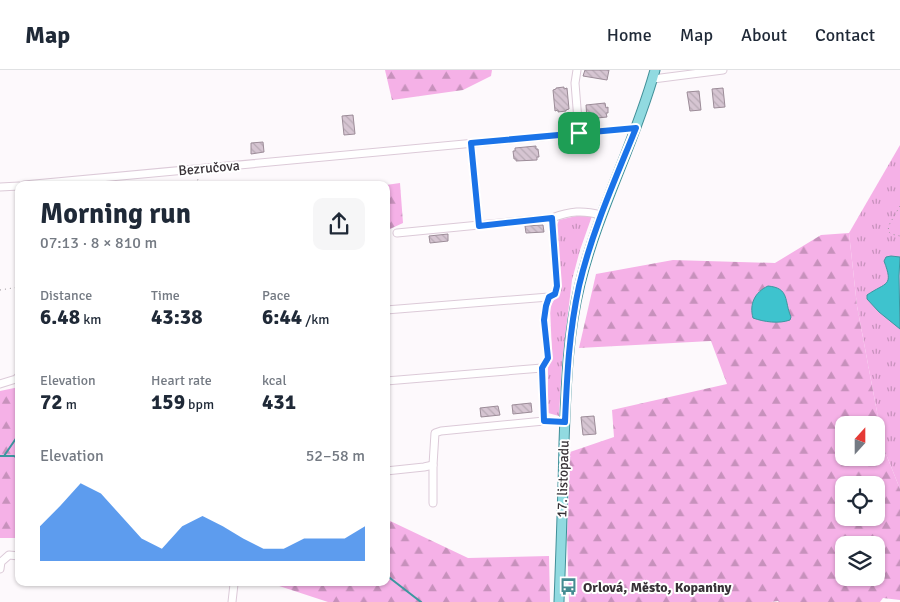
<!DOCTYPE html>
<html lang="en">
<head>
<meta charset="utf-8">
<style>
	:root { --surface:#fff; --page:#f6f6f7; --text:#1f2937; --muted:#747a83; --line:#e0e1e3; --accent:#1a73e8 }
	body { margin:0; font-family:Signika,sans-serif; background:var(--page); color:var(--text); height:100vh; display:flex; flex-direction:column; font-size:19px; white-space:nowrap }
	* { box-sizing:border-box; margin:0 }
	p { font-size:16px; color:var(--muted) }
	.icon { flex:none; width:28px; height:28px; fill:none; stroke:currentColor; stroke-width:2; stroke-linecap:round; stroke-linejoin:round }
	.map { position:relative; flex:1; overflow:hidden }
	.drawer { position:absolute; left:15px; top:111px; width:375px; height:405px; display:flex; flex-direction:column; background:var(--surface); border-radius:10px; box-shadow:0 1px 4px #0004 }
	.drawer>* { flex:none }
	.needle { width:32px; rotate:21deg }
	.fabs { position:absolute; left:835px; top:346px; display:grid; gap:10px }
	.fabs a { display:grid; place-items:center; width:50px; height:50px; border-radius:10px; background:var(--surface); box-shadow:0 1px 4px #0004; font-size:25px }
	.pin { position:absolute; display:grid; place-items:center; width:42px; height:42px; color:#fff; margin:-21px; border-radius:10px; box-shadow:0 2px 8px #0006 }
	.round { display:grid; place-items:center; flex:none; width:52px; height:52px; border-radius:10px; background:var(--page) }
	.overview { display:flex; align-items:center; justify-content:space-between; height:85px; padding:0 25px }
	h1 { font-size:28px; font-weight:700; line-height:38px }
	.metrics { display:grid; grid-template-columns:repeat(3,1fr); gap:8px; height:85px; padding:5px 25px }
	.metrics div { display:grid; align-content:center }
	.metrics b { font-size:21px; font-weight:700 }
	.metrics small { font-size:14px; font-weight:400 }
	.metrics p { font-size:14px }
	.chart { height:140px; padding:10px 25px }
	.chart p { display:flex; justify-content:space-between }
	.chart svg { width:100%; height:90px; margin-top:5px; fill:var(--accent); opacity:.7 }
	header { display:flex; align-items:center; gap:30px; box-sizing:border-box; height:70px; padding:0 25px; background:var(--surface); border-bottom:1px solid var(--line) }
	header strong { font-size:24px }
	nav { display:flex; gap:28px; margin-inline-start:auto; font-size:18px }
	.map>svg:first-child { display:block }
	.grass { fill:url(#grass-tufts) }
	.forest { fill:url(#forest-firs); fill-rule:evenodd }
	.water { fill:#3ec3ce; stroke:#3c97a0 }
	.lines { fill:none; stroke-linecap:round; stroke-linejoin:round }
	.stream { stroke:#3c97a0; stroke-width:2 }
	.building { fill:url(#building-back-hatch); stroke:#9c8c98 }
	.minor-casing { stroke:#dccad8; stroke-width:9 }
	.major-casing { stroke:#418f98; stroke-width:11 }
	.path { stroke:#9c979b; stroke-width:1; stroke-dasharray:1 4; stroke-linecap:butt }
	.minor { stroke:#fff; stroke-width:7 }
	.major { stroke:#91dae0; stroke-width:9 }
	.route-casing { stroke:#fff; stroke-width:10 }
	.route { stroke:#1a73e8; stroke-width:6 }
	.labels { text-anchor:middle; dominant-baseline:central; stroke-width:4; stroke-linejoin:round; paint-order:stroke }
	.street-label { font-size:14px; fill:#373136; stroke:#fff }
	.poi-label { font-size:14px; font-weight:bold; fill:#373136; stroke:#fff; text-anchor:start }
</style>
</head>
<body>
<header>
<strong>Map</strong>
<nav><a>Home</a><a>Map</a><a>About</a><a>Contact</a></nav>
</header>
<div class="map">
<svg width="900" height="532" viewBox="0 0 900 532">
	<defs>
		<pattern id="grass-tufts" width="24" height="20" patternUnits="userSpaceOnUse" patternTransform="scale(1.25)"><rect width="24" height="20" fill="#f5b1e7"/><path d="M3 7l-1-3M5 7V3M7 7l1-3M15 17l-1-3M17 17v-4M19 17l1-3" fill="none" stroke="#c791bc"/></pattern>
		<pattern id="forest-firs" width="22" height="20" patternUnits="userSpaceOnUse" patternTransform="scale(1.25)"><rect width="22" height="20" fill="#f5b1e7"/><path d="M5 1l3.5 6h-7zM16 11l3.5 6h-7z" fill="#c791bc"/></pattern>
		<pattern id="building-back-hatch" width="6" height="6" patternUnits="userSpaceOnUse" patternTransform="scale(1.25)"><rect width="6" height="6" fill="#d6c5d2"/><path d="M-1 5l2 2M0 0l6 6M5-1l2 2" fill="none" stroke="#b8aab5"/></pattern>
	</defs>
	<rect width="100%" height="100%" fill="#fdf9fc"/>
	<g class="grass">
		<path d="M900,75V419L884,379L857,236L849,163Z"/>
		<path d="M585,144L592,146L580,180L572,210L562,293L559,346L548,343V297L552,283L550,237L561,218L557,155L559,150Z"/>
	</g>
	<g class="forest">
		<path d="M385,0H492L491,6L463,20L392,30Z"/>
		<path d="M400,113L403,153L390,159V211L386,213V115Z"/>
		<path d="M849,163L857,236L884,379L900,419V530L883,528L880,532H779L778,531L771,532H569L567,466L570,382L614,367L612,340L727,314L711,271L579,278L596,204L673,190L775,193L821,165ZM844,355H876V388H844ZM844,415H876V448H844ZM844,475H876V508H844Z"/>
		<path d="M19,317V468H0V321Z"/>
		<path d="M386,449L468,488L549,486L550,532H328L270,513L386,512Z"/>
	</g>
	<g class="water">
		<path d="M891,186L900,187L899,206L900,259L879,242L867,229V225C886,212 894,217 884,191L886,187Z"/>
		<path d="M768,216C790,218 784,231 791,247L790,250C779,254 764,252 753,248C749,234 755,222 768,216Z"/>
	</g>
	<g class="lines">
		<g class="stream">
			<path d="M0,386H4L19,364"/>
			<path d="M4,386H14L19,389"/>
			<path d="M386,505L421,532"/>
		</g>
	</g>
	<g class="building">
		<path d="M585,0H609L607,10L583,6Z"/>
		<path d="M564,17V19L567,18L569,39L566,40V41L558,42V40L555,41L553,20L556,19V18Z"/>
		<path d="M723,18L725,37L714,38L712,19Z"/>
		<path d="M699,21L701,40L690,41L687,22Z"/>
		<path d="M605,33L606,38L608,37V43H606L607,47L587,49L586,35Z"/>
		<path d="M353,45L355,64L344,65L342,46Z"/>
		<path d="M263,72L264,82L251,84V73Z"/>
		<path d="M536,76V79H538L539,87H537V90L516,91V89H514L513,81H515V78Z"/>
		<path d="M543,155L544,162L526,163L525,156Z"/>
		<path d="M448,164V171L430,173L429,166Z"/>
		<path d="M531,333L532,342L513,344L512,335Z"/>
		<path d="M498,336L500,345L481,347L480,338Z"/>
		<path d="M594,346L596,364L583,365L581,347Z"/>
	</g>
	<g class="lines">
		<defs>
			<g id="minor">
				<path d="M577,0L575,13L579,63"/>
				<path d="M653,9L723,0"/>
				<path d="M471,73L479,156"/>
				<path d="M24,115L636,58"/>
				<path d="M0,117L19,116"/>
				<path d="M397,163L552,148C570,141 583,140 601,145"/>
				<path d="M386,240L549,227L555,223L557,216L552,148"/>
				<path d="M386,311L542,298"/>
				<path d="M0,314L16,309L19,306"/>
				<path d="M544,351L542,298L548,288L544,250L546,236L549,227"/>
				<path d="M386,401L424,397L433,395"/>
				<path d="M433,433V395L435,363L441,361L544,351L565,352"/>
				<path d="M0,499L1,492L9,485L19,486"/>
				<path d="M232,532L234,514L233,512"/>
			</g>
			<path id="major" d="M559,532C561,479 563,426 564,373C566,319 567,267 580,214C598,140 635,73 655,0"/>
		</defs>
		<use href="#minor" class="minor-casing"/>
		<use href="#major" class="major-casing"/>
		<g class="path">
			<path d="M196,115L199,106"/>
			<path d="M900,136L889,155L888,161L891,164L900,166"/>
			<path d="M0,220L19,217"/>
		</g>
		<use href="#minor" class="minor"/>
		<use href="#major" class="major"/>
	</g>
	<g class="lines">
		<defs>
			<path id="route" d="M636,58C615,110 592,161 579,216C569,262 567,305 565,352L544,351L542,298L548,288L544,250L546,236L549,227L555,224L557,216L552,148L479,156L471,73Z"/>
		</defs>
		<use href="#route" class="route-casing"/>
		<use href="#route" class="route"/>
	</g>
	<defs>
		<symbol id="bus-bare" viewBox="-9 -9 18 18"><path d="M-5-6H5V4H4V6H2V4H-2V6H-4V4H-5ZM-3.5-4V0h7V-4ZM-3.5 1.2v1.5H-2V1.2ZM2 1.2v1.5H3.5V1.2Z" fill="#458c92" stroke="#fff" stroke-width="2.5" paint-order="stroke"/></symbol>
	</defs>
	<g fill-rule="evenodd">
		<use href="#bus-bare" x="556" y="504" width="25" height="25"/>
	</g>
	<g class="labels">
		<g class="street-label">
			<text transform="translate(209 98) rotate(-5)">Bezručova</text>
			<text transform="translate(563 409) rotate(-88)">17. listopadu</text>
		</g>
		<g class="poi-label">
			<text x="583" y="517">Orlová, Město, Kopaniny</text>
		</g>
	</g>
</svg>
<div class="fabs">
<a><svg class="needle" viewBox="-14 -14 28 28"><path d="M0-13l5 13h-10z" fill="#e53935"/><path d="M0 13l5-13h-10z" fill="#747a83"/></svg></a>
<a><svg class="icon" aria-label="locate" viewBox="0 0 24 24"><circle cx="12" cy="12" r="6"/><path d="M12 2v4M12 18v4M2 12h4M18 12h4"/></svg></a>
<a><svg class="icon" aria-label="layers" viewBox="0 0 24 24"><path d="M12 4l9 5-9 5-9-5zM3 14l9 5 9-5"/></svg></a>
</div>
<div class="pin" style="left:579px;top:63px;background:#1e9e55"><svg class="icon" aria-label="arrive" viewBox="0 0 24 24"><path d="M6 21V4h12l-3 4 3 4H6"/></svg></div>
<section class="drawer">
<div class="overview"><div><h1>Morning run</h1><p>07:13 · 8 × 810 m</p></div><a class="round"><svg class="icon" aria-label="share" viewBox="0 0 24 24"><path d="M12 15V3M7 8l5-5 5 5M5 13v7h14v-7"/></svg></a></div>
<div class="metrics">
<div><p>Distance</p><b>6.48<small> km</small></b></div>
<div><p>Time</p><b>43:38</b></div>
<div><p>Pace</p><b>6:44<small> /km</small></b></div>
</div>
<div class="metrics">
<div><p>Elevation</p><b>72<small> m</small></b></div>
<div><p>Heart rate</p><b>159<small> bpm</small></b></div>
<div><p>kcal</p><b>431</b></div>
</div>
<div class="chart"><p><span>Elevation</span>52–58 m</p>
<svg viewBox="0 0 160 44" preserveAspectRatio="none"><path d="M0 44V27L10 17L20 6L30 11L40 22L50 33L60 38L70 27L80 22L90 27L100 33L110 38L120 38L130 33L140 33L150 33L160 27V44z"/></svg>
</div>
</section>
</div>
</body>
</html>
